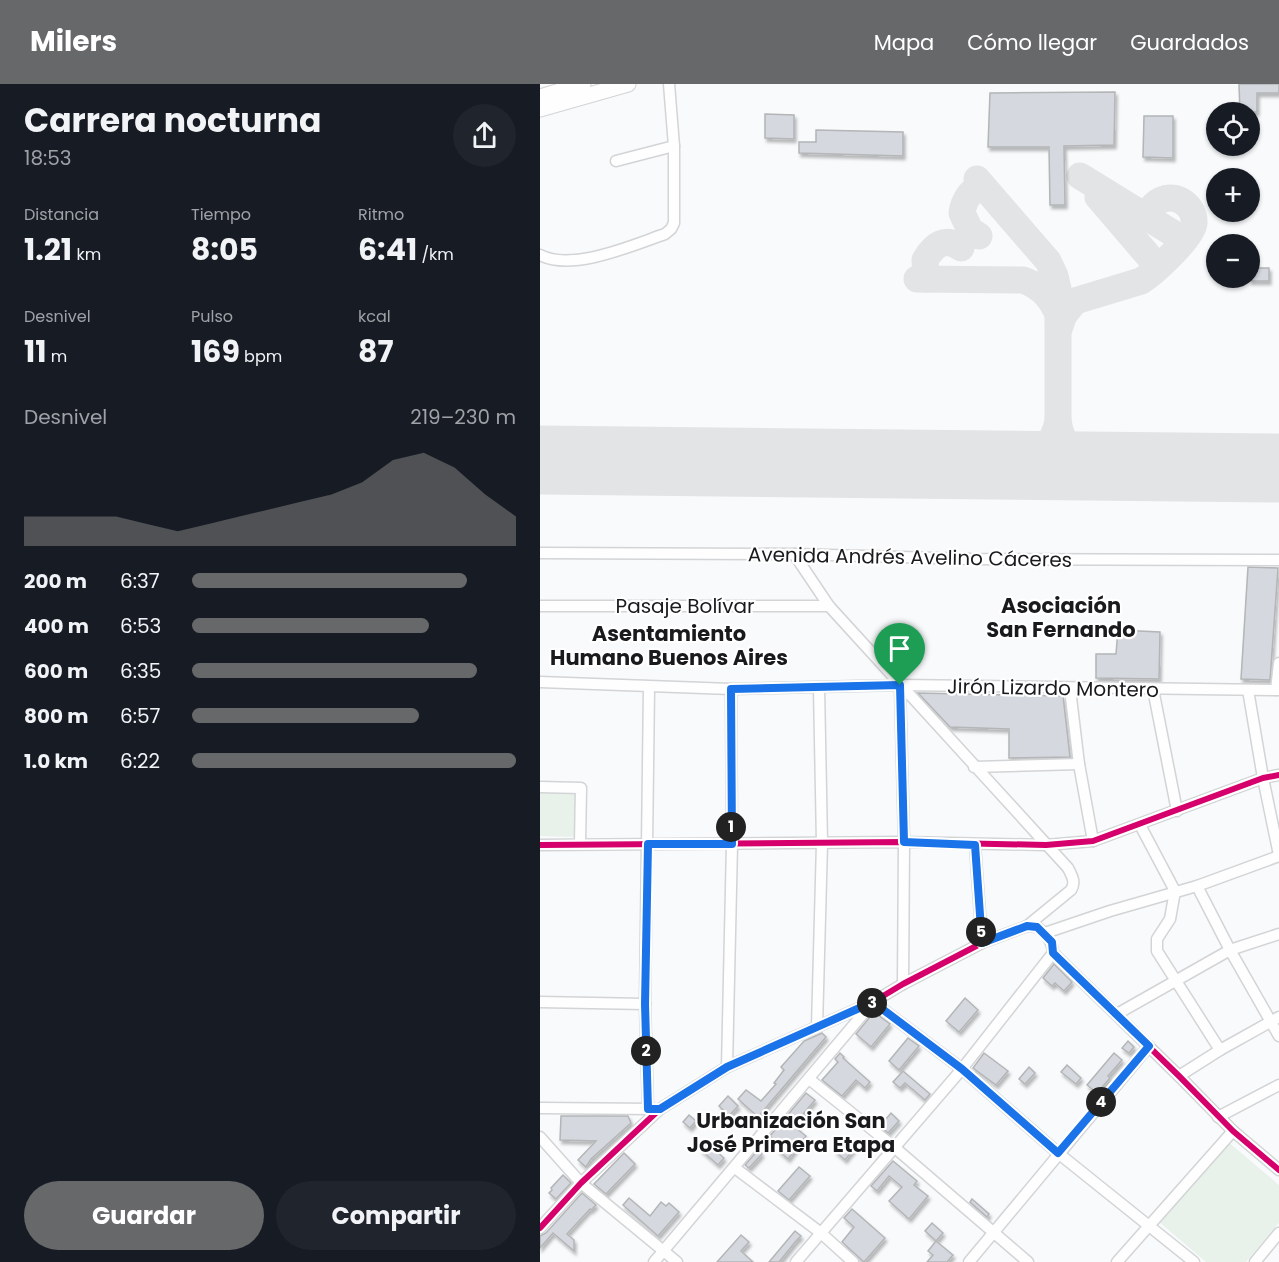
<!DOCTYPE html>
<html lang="es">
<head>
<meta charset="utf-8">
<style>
	:root { --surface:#171b24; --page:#20242c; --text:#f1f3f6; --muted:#9ea1a6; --accent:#67686a }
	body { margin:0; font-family:Poppins,sans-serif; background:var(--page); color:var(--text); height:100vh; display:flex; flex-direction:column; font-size:22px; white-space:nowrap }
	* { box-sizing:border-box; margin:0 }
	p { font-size:20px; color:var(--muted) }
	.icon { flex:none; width:33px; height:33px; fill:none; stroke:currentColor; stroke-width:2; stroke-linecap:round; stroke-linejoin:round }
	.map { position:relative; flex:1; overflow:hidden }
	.side { display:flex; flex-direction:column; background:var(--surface); width:540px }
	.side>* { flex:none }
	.fabs { position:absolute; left:666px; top:18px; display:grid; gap:12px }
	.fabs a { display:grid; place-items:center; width:54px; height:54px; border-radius:50%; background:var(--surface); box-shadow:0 2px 4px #0004; font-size:30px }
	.pin { position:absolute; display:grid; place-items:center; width:51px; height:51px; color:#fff; margin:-62px -26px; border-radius:50% 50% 50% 0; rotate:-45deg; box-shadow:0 0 6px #0007 }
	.pin .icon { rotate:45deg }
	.km { position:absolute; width:30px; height:30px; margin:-15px; border-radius:50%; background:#222; color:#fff; font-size:16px; line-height:30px; text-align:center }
	.round { display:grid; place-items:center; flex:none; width:63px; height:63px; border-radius:32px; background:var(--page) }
	.summary { display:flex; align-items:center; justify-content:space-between; height:102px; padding:0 24px }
	h1 { font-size:33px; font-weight:700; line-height:45px }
	.stats { display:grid; grid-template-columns:repeat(3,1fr); gap:9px; height:102px; padding:6px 24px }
	.stats div { display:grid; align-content:center }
	.stats b { font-size:30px; font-weight:700 }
	.stats small { font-size:16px; font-weight:400 }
	.stats p { font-size:16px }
	.chart { height:168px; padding:12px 24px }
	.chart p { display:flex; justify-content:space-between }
	.chart svg { width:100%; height:108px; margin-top:6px; fill:var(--accent); opacity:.7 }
	.cta { display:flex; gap:12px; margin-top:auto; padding:12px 24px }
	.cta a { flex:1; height:69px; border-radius:36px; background:var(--accent); color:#fff; font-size:24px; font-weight:700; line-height:69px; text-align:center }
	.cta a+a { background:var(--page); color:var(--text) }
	ul { padding:0 24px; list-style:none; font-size:20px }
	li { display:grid; grid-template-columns:96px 72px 1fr; align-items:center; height:45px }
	li i { height:15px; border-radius:8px; background:var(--accent) }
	header { display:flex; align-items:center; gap:36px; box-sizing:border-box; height:84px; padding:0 30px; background:var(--accent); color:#fff }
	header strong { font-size:28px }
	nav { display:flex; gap:33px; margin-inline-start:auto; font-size:21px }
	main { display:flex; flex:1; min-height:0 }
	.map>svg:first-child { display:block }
	.green { fill:#e9f2ea }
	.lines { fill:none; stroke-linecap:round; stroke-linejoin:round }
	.taxiway { stroke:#e3e4e5; stroke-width:27 }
	.runway { stroke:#e3e4e5; stroke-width:69 }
	.building { fill:#d5d8df; stroke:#b3b5b6; stroke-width:1.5; filter:url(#shadow) }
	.street-casing { stroke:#d2d4d6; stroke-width:13 }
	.secondary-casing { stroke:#d2d4d6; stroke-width:17 }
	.street { stroke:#fefeff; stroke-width:10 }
	.secondary { stroke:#fefeff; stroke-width:15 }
	.cycleway-casing { stroke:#fff; stroke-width:10 }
	.cycleway { stroke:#d6006c; stroke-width:6 }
	.route-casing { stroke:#fff; stroke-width:12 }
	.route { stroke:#1a73e8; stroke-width:8 }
	.labels { text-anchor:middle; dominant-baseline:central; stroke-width:4.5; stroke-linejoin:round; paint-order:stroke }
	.street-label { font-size:20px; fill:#191a1c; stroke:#fff }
	.neighbourhood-label { font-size:21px; font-weight:bold; fill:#191a1c; stroke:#fff }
</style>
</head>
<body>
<header>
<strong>Milers</strong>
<nav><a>Mapa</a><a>Cómo llegar</a><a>Guardados</a></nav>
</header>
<main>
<section class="side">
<div class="summary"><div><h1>Carrera nocturna</h1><p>18:53</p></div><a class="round"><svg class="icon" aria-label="share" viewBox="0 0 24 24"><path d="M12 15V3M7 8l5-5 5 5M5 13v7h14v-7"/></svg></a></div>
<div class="stats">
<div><p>Distancia</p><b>1.21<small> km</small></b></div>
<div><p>Tiempo</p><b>8:05</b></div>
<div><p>Ritmo</p><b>6:41<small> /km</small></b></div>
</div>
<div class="stats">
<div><p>Desnivel</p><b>11<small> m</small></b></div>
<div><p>Pulso</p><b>169<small> bpm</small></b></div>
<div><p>kcal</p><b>87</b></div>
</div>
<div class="chart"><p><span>Desnivel</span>219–230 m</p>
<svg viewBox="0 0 160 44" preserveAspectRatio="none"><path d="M0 44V32L10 32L20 32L30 32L40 35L50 38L60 35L70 32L80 29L90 26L100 23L110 18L120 9L130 6L140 12L150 23L160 32V44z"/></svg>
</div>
<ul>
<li><b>200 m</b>6:37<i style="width:85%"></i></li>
<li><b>400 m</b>6:53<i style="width:73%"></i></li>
<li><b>600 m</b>6:35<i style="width:88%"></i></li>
<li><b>800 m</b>6:57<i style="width:70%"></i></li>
<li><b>1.0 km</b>6:22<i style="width:100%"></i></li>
</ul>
<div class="cta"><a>Guardar</a><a>Compartir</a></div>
</section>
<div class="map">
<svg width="739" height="1178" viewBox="0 0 739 1178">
	<defs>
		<filter id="shadow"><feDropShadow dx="2" dy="3.5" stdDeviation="1.5" flood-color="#0004"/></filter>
	</defs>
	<rect width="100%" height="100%" fill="#f8fafc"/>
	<g class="green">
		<path d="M0,707L36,708L35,753L0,752Z"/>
		<path d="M687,1057L739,1101V1139L706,1178H666L619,1138Z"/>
	</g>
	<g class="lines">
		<g class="taxiway">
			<path d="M540,92L644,156"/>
			<path d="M437,95L508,177L515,192L518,205V337C513,361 500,372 478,381"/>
			<path d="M558,113L618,183"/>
			<path d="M439,152L430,146L422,129C424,115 430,107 442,101"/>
			<path d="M377,195L483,196C502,203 510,213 518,230"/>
			<path d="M386,195L385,176C394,161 405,152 421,164"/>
			<path d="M519,245L524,231L535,217L601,197C613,190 653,153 654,139C655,122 637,109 621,116C614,119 609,126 605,132"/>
			<path d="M518,337C523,366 535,372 560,382"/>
		</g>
		<path class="runway" d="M0,376L739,384"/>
	</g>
	<g class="building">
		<path d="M699,0H739V9H717V28H700Z"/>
		<path d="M575,8L574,61L524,62L525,121H510L509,63H448L450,9Z"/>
		<path d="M225,30L254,31V55L225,54Z"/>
		<path d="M604,32H633V74L603,73Z"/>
		<path d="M276,46L363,48V72L259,69V58H276Z"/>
		<rect x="710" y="184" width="19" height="13"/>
		<path d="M708,483L738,484L730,596L701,595Z"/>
		<path d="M578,546L620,548L619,595L556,594V570H576Z"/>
		<path d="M378,609L523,612L530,673L469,674V645L410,643Z"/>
		<path d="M514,880L532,898L524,907L515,899L512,902L503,894Z"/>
		<path d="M425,914L438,926L419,948L406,937Z"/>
		<path d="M334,928L350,940L331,963L316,950Z"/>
		<path d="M282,949L286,953L218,1033L198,1015L206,1006L221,1017L236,1000L234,999L244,986L241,983L264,957Z"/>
		<path d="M368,954L379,962L359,986L349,977Z"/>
		<path d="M588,957L594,963L589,969L582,964Z"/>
		<path d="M300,969L304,973L303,974L330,998L325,1004L316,996L302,1012L282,996L298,978L295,975Z"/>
		<path d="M444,969L468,987L456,1001L433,984Z"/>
		<path d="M574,969L582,976L568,992L570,994L557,1009L547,1001Z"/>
		<path d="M527,981L541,994L536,1000L521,988Z"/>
		<path d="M489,983L495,989L485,1000L479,995Z"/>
		<path d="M363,987L390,1010L385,1016L365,999L360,1004L353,998Z"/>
		<path d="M266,1009L275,1016L259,1035L261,1037L256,1044L266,1052L248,1075L238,1066L242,1062L230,1052Z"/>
		<path d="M188,1012L198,1022L189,1032L179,1022Z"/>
		<path d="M351,1029L359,1037L348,1049L340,1042Z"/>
		<path d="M149,1031L156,1037L150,1044L143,1038Z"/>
		<path d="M21,1032H88L91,1039L51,1075L46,1083L38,1076L56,1057L20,1056Z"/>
		<path d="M306,1053L316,1062L305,1076L295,1067Z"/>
		<path d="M167,1059L184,1074L178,1081L161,1066Z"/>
		<path d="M218,1066L222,1070L209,1084L205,1081Z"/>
		<path d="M84,1069L95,1080L66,1110L54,1100Z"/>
		<path d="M353,1077L377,1097L374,1101L388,1112L369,1135L349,1117L362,1103L349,1092L337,1107L331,1102Z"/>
		<path d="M259,1083L270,1092L249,1116L238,1107Z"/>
		<path d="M23,1091L31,1099L16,1115L9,1109L12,1106L11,1104Z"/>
		<path d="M42,1109L56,1121L51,1126L50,1125L27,1150L34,1156V1167L13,1149L0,1164V1152L6,1149Z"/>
		<path d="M89,1114L110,1132L121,1118L126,1122L129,1119L139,1128L118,1152L83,1121Z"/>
		<path d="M432,1115L449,1130L447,1133L430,1118Z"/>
		<path d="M312,1125L345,1154L324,1178L302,1158L314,1143L304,1134Z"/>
		<path d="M392,1139L403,1149L396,1157L385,1147Z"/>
		<path d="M255,1147L261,1152L256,1157L239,1178H229Z"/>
		<path d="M201,1151L209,1158L201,1167L213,1178H177Z"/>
		<path d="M396,1157L413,1171L407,1178H387L393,1171L388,1167Z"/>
	</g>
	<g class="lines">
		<defs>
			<g id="street">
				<path d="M76,77L134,62"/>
				<path d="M0,171C32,188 93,161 125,150L131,145L134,139V62L129,0"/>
				<path d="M0,469L254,470L431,475L739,476"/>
				<path d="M254,470L289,522L528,784C532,792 536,798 531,806L487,842"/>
				<path d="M0,522H289"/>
				<path d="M0,598L191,605L360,601L739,606"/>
				<path d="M360,601L364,758L363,900"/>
				<path d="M530,605L539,680L553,757"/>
				<path d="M613,605L637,727"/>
				<path d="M708,606L723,694L739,771"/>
				<path d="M736,606L739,579"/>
				<path d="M434,683L539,680"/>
				<path d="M0,703L41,704L40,759"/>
				<path d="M600,741L635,807L630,835L617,855V867L680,966"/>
				<path d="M0,761L364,758L506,761L553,757L723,694L739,691"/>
				<path d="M435,761L442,859"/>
				<path d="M657,802L690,866L739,952"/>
				<path d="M505,849L570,827L657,802L739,772"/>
				<path d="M0,918L105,920"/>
				<path d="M577,930L690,866L739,850"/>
				<path d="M277,943L282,759L279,604"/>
				<path d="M187,983L192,760L191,605"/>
				<path d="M639,992L680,966L739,933"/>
				<path d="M269,995L354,1063L488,1178"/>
				<path d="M0,1024L114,1025"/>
				<path d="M108,1025L105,920L109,603"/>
				<path d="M678,1033L739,1001"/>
				<path d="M0,1053L41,1099L137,1178"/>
				<path d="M195,1084L281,1149L313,1178"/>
				<path d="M0,1144L41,1099L120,1025L187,983L333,918L363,900L442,859L487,842L497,843C507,851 512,856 513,869L639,992L693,1047L739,1086"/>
				<path d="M114,1178L333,918L422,985L518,1069L654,1178"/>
				<path d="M256,1178L422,985L513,869"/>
				<path d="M429,1178L609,962"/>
				<path d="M577,1178L693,1047"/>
				<path d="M715,1178L739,1149"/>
			</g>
			<g id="secondary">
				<path d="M0,13L43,0"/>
				<path d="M0,25L88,0"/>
			</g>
		</defs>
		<use href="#street" class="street-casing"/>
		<use href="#secondary" class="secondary-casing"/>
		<use href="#street" class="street"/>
		<use href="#secondary" class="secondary"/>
		<defs>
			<g id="cycleway">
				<path d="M0,761L364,758L506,761L553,757L723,694L739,691"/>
				<path d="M0,1144L41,1099L120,1025L187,983L333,918L363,900L442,859L487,842L497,843C507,851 512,856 513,869L639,992L693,1047L739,1086"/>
			</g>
		</defs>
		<use href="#cycleway" class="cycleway-casing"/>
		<use href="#cycleway" class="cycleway"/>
	</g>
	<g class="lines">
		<defs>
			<path id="route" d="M360,601L364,758L435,761L442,859L487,842L497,843L512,858L513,869L609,962L518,1069L422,985L333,918L187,983L120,1025H108L105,920L108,760H192L191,605Z"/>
		</defs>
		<use href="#route" class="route-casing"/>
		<use href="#route" class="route"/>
	</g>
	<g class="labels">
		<g class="street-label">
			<text transform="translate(370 473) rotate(1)">Avenida Andrés Avelino Cáceres</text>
			<text x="145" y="522">Pasaje Bolívar</text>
			<text transform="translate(513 604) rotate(1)">Jirón Lizardo Montero</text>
		</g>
		<g class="neighbourhood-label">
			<text x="521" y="521">Asociación<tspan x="521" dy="24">San Fernando</tspan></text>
			<text x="129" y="549">Asentamiento<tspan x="129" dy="24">Humano Buenos Aires</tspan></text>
			<text x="251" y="1036">Urbanización San<tspan x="251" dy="24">José Primera Etapa</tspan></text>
		</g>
	</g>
</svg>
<div class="fabs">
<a><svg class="icon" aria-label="locate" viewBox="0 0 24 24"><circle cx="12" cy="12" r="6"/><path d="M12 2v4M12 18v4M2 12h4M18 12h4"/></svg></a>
<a>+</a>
<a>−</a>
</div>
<div class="pin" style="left:360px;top:601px;background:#1e9e55"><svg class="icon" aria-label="arrive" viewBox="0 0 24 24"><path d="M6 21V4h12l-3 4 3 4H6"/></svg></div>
<b class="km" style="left:191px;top:743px">1</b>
<b class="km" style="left:106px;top:967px">2</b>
<b class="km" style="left:332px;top:919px">3</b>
<b class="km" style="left:561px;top:1018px">4</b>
<b class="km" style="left:441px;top:848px">5</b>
</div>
</main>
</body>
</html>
